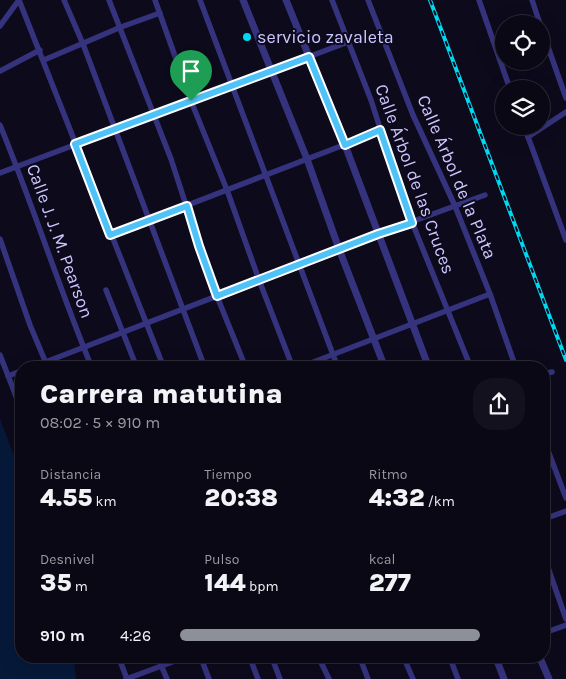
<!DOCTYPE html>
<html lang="es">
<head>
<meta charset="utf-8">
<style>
	:root { --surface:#0a0815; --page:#13111e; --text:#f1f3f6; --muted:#999aa0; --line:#2a2934; --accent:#8c9099 }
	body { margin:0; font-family:Karla,sans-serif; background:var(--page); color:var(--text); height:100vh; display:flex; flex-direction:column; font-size:19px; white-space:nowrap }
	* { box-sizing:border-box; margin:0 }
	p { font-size:16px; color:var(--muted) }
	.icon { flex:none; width:28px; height:28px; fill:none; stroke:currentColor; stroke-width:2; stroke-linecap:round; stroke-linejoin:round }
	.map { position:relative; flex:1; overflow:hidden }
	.panel { position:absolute; left:15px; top:361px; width:535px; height:302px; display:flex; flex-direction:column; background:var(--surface); border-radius:20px; box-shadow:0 5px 20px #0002,0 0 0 1px var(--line) }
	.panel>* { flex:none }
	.buttons { position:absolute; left:495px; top:15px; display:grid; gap:10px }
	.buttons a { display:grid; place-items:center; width:55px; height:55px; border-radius:50%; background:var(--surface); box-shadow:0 5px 20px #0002,0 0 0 1px var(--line); font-size:25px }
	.pin { position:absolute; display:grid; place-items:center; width:42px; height:42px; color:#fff; margin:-51px -21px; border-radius:50% 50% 50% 0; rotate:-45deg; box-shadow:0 0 5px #0007 }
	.pin .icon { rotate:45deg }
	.round { display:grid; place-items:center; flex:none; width:52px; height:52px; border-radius:20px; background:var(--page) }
	.head { display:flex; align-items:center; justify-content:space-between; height:85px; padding:0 25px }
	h1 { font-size:28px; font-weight:800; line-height:38px }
	.stats { display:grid; grid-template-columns:repeat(3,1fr); gap:8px; height:85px; padding:5px 25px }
	.stats div { display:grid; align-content:center }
	.stats b { font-size:25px; font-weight:800 }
	.stats small { font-size:14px; font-weight:400 }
	.stats p { font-size:14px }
	ul { padding:0 25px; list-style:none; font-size:16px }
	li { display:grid; grid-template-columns:80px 60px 1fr; align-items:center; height:38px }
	li i { height:12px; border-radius:6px; background:var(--accent) }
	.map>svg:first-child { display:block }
	.water { fill:#061939 }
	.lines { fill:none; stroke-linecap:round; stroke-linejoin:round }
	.minor { stroke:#36337e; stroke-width:5.5 }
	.tertiary { stroke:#36337e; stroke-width:7 }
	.rail-casing { stroke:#00d7f1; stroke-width:4 }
	.rail { stroke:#0d0a1c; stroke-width:2; stroke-dasharray:5.5; stroke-linecap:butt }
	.route-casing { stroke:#fff; stroke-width:10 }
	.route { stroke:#4fc3f7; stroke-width:6 }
	.poi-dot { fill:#00d7f1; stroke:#0d0a1c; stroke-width:2 }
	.labels { text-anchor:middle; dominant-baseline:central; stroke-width:4; stroke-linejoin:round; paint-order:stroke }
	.poi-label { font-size:18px; fill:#ccc6ff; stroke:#0d0a1c; text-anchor:start }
	.street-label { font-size:18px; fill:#ccc6ff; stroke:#0d0a1c }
</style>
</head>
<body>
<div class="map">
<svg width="566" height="679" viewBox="0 0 566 679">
	<rect width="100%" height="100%" fill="#0d0a1c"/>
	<path class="water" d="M0,419L21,474V658H74L76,679H0Z"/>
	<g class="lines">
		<g class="minor">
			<path d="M19,0L164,368"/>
			<path d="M64,0L83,44L205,368"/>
			<path d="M109,0L171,159L210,279L246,368"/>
			<path d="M155,0L191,101L227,190L259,280L293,368"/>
			<path d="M200,0L338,368"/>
			<path d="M332,0L371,100L403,200L471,368"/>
			<path d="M368,0L413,115L455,206L490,294L516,368"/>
			<path d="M479,0L510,89"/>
			<path d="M532,0L540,24"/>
			<path d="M0,26L19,0"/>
			<path d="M541,27L566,98"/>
			<path d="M44,60L121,27L160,13"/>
			<path d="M0,71L40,50"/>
			<path d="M0,125C33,205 59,288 92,368"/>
			<path d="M524,126L566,240"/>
			<path d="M528,137L566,112"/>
			<path d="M0,173L348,42"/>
			<path d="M110,235L380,131"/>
			<path d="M0,239L30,325L48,368"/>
			<path d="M106,290L137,368"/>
			<path d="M0,355L21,409"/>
			<path d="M30,368L378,234L485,195"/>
			<path d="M298,368L490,294"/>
			<path d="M544,374L552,372"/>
			<path d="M8,376L21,371"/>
			<path d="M544,440L566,498"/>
			<path d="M544,519L566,511"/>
			<path d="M544,556L566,619"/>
			<path d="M544,633L566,625"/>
			<path d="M119,658L127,679"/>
			<path d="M158,658L167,679"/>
			<path d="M201,658L209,679"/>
			<path d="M250,658L258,679"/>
			<path d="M272,658L280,679"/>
			<path d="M319,658L329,679"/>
			<path d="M360,658L368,679"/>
			<path d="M404,658L413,679"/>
			<path d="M450,658L458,679"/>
			<path d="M126,679L183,658"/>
		</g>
		<g class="tertiary">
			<path d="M243,0L307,159L339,249L385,368"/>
			<path d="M286,0L345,145L429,368"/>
			<path d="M496,658L504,679"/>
			<path d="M540,658L549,679"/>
		</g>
		<defs>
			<path id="rail" d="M430,0L566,360"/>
		</defs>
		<use href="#rail" class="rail-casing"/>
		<use href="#rail" class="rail"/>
	</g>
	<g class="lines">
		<defs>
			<path id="route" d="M309,57L345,145L380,130L412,223L378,234L217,296L199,246L187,206L110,235L75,144Z"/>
		</defs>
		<use href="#route" class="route-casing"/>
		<use href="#route" class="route"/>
	</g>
	<circle class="poi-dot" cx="247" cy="37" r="5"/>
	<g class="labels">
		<g class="poi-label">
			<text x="257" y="37">servicio zavaleta</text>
		</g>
		<g class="street-label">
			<text transform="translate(457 177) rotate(67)">Calle Árbol de la Plata</text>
			<text transform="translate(415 179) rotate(70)">Calle Árbol de las Cruces</text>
			<text transform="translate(60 241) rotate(70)">Calle J. J. M. Pearson</text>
		</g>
	</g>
</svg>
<div class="buttons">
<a><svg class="icon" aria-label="locate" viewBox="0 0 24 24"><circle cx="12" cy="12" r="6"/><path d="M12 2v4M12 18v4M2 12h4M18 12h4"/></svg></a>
<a><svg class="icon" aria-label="layers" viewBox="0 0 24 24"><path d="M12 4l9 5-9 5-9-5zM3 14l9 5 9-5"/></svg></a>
</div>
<div class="pin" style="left:191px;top:101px;background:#1e9e55"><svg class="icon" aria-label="arrive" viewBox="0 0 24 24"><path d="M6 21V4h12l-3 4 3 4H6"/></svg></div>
<section class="panel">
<div class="head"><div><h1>Carrera matutina</h1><p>08:02 · 5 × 910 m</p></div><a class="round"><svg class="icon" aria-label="share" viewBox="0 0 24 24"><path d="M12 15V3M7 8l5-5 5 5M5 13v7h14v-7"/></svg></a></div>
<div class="stats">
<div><p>Distancia</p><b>4.55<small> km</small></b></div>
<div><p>Tiempo</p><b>20:38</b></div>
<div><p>Ritmo</p><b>4:32<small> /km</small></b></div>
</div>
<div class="stats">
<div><p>Desnivel</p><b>35<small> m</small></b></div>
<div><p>Pulso</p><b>144<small> bpm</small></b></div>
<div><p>kcal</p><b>277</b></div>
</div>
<ul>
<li><b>910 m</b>4:26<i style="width:87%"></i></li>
</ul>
</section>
</div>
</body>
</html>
